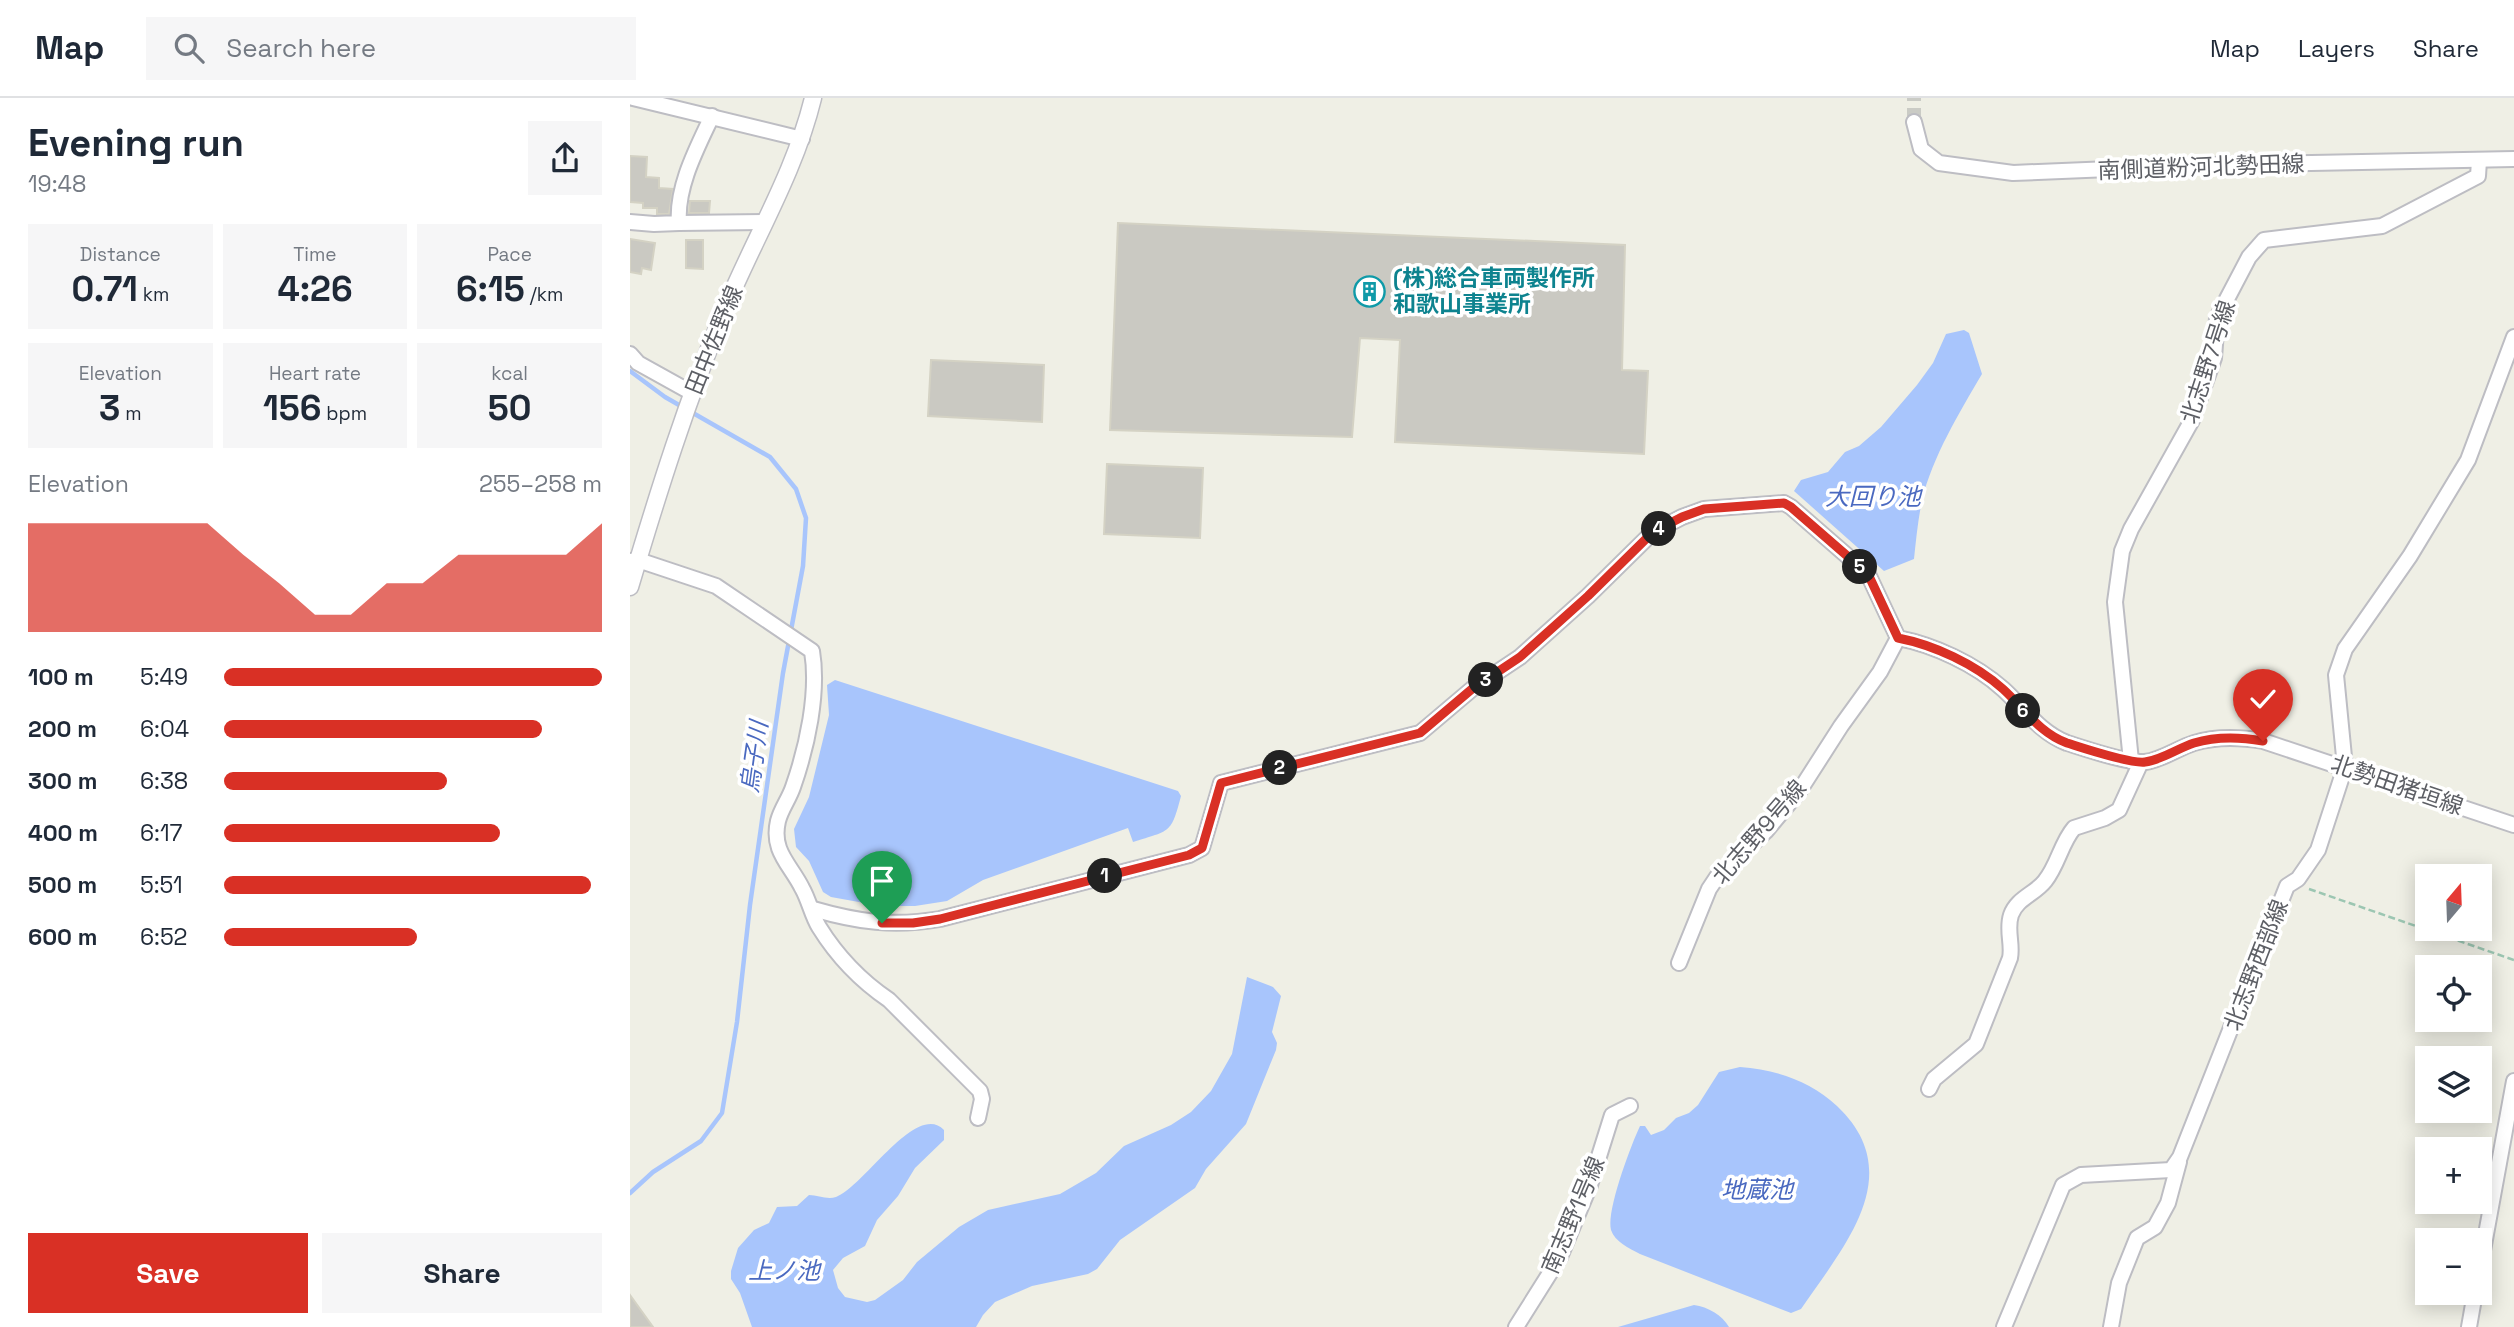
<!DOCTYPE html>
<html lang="en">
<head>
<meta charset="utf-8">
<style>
	:root { --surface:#fff; --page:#f6f6f7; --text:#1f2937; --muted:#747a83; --line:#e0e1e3; --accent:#d93025 }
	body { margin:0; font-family:"Space Grotesk","Noto Sans JP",sans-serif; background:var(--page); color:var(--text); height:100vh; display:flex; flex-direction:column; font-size:26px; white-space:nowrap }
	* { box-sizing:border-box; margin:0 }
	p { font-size:23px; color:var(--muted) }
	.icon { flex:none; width:38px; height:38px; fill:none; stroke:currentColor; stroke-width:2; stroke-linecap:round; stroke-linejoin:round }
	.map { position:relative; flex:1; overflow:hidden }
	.panel { display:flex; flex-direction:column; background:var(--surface); width:630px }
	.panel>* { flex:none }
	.needle { width:46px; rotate:19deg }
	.fabs { position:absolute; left:1785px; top:766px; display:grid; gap:14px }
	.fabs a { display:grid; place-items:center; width:77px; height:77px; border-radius:0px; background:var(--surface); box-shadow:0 4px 18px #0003; font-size:35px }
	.pin { position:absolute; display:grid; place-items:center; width:60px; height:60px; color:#fff; margin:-72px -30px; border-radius:50% 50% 50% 0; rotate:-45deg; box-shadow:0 0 7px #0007 }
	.pin .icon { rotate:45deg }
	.km { position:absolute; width:35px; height:35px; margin:-18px; border-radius:50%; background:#222; color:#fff; font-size:19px; line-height:35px; text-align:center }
	.round { display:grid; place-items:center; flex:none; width:74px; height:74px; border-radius:0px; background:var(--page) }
	.summary { display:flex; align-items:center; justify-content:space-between; height:119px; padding:0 28px }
	h1 { font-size:38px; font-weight:700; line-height:52px }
	.stats { display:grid; grid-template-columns:repeat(3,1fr); gap:10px; height:119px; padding:7px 28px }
	.stats div { display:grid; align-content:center; border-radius:0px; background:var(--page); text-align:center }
	.stats b { font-size:35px; font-weight:700 }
	.stats small { font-size:19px; font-weight:400 }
	.stats p { font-size:19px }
	.chart { height:196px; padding:14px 28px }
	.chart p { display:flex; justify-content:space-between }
	.chart svg { width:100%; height:126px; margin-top:7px; fill:var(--accent); opacity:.7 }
	.button { display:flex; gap:14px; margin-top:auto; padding:14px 28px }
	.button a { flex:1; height:80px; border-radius:0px; background:var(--accent); color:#fff; font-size:28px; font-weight:700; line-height:80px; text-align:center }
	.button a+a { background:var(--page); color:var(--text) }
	ul { padding:0 28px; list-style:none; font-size:23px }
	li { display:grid; grid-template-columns:112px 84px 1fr; align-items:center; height:52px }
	li i { height:18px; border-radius:9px; background:var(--accent) }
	header { display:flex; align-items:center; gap:42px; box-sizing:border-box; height:98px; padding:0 35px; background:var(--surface); border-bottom:2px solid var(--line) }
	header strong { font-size:33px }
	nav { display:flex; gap:38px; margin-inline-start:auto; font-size:24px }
	.search { width:490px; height:63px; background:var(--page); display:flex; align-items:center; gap:18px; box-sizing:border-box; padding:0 24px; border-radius:0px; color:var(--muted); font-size:26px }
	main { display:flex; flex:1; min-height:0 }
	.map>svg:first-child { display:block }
	.water { fill:#a8c5fc }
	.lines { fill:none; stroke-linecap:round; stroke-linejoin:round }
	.stream { stroke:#a8c5fc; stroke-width:4.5 }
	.building { fill:#cac9c2; stroke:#d4d2c4; stroke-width:2 }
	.minor-tunnel { stroke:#cacbc5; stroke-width:14; stroke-dasharray:14 7; stroke-linecap:butt }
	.minor-casing { stroke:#bdbdc3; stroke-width:18 }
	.tertiary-casing { stroke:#bdbdc3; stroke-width:19 }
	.path { stroke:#9cc6b2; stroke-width:2.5; stroke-dasharray:7 3.5; stroke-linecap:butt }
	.minor { stroke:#fff; stroke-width:14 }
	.tertiary { stroke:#fff; stroke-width:16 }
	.route-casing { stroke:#fff; stroke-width:14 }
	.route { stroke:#d93025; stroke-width:9 }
	.labels { text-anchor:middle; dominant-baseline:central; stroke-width:7; stroke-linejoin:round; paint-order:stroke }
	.street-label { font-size:23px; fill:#5d5f65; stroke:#fff }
	.culture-label { font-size:23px; font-weight:bold; fill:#0d838f; stroke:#fff; text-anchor:start }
	.water-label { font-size:24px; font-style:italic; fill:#4a69c0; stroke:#fff }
</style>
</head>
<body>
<header>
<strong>Map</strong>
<div class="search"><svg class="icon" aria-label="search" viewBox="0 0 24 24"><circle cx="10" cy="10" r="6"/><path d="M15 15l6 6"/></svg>Search here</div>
<nav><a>Map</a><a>Layers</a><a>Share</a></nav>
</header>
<main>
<section class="panel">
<div class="summary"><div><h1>Evening run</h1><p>19:48</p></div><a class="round"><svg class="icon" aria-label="share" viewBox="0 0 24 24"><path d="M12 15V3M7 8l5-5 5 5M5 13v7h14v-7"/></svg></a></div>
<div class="stats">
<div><p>Distance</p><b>0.71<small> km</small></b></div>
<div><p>Time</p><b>4:26</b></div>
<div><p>Pace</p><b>6:15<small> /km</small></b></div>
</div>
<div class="stats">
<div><p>Elevation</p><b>3<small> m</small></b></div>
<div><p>Heart rate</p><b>156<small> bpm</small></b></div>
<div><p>kcal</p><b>50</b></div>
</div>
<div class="chart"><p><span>Elevation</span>255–258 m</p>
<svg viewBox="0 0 160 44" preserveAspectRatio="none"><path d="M0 44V6L10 6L20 6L30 6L40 6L50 6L60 17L70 27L80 38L90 38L100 27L110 27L120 17L130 17L140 17L150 17L160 6V44z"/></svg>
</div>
<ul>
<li><b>100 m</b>5:49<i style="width:100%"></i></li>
<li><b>200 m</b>6:04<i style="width:84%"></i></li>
<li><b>300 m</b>6:38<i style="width:59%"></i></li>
<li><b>400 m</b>6:17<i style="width:73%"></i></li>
<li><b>500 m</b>5:51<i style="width:97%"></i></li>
<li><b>600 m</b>6:52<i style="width:51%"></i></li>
</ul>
<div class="button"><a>Save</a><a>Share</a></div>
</section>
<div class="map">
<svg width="1884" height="1229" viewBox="0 0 1884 1229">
	<rect width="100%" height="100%" fill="#efefe5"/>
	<g class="water">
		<path d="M1334,232L1339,235L1352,276C1329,315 1303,358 1292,402C1288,422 1286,442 1284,461L1254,473L1164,393L1171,382L1198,374L1215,354L1229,348L1251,329L1287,287L1303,265L1316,236Z"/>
		<path d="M205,582L548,693L551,698C541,736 541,732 503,744L498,730L353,782L317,803L285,808H251L201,799L193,794L179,763L166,749L164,731L179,699L199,617L197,587Z"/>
		<path d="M617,879L643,889L651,898L642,934L647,945L646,952L616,1026L576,1071L565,1090L490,1142L467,1171L458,1176L402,1188L365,1204L353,1217L346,1229H122L110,1195L101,1181V1173L108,1150L124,1132L139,1125L147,1109L167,1108L179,1097C188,1097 197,1102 206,1099C233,1090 286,1003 314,1032V1042L285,1070L268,1098L247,1122L235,1148L213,1160L203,1172L208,1190L215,1199L237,1204L245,1202L273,1182L287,1164L329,1129L358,1112L430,1096L466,1075L494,1048L541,1027L561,1014L581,993L602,956Z"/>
		<path d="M1110,969C1147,972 1180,983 1207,1008C1279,1076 1214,1148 1171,1211L1161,1215L1010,1156C999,1150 985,1144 981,1132C976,1113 1001,1047 1010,1028H1015L1021,1037L1034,1032L1046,1020L1059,1015L1068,1007L1089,974Z"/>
		<path d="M1064,1207C1078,1209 1092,1217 1099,1229H988Z"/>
	</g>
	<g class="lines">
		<path class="stream" d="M0,273L35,299L140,359L166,391L176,420L173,468L153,575L120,807L107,924L92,1015L71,1043L23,1074L0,1095"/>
	</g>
	<g class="building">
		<path d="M0,58L17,59L16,79L29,80V90L43,91L39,116H27V110H13V105L0,104Z"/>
		<path d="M60,103H80L79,115H59Z"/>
		<path d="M488,125L995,147L992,272L1018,273L1014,356L765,344L770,242L730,240L722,339L480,332Z"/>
		<path d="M0,141L25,145L21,172L12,170L11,176L0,174Z"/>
		<path d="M56,142H73V171L56,170Z"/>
		<path d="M301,262L414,267L412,324L298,318Z"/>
		<path d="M477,366L573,370L570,440L474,436Z"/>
		<path d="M0,1197L23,1229H0Z"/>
	</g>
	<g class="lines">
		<path class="minor-tunnel" d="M1284,24V0"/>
		<defs>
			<g id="minor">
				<path d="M3,0L172,41"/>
				<path d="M1284,24L1291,51L1309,65L1383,75L1576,67L1884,61"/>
				<path d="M0,124L24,126L49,125C46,89 67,50 82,18"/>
				<path d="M49,125L134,124"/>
				<path d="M0,256L8,265L62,295"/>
				<path d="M0,463L8,462L86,488L182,553C189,595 177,649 163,689C159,701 151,711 148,723C141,753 160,766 172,790C179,802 182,818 189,829C207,858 231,883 259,902L350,993L352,1001L348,1020"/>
				<path d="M1501,663L1485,504L1492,453L1501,431L1562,322L1584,260L1587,220L1619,159L1634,142L1752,128L1848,78L1849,63"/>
				<path d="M183,811C228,824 263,829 310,821L559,757L572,750L591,685L790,635L842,591L890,559L958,498L1023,434L1052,419L1074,411L1154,405L1161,409L1238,476L1268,540C1304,547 1345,566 1373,591C1394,610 1409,634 1437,645C1453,650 1500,666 1515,664C1532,662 1548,650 1564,645C1587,638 1610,639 1633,643L1884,727"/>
				<path d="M1049,865L1079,791L1087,779L1136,733L1170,692L1211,628L1250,574L1268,540"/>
				<path d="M1299,991L1304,981L1346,946L1380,860C1383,846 1376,832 1381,817C1387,800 1405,796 1415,783C1428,767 1431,745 1444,730L1475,720L1489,712L1511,664"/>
				<path d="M1850,1169L1884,983"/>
				<path d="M886,1229L930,1159L960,1087L982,1017L1000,1008"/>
				<path d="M1374,1229L1433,1087L1451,1077L1541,1072L1550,1059L1657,788L1668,781L1688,752L1715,669L1706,577L1715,551L1780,458L1838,362L1884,239"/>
				<path d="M1481,1229L1489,1185L1507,1140L1525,1129L1538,1105L1549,1064"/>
				<path d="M1839,1229L1845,1195"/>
			</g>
			<path id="tertiary" d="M0,489C28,395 57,302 95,211C124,141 165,74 183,0"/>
		</defs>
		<use href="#minor" class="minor-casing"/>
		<use href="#tertiary" class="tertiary-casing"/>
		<path class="path" d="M1679,791L1884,862"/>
		<use href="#minor" class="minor"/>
		<use href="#tertiary" class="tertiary"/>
	</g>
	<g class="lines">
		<defs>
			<path id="route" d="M252,825H283L310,821L559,757L572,750L591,685L790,635L842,591L890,559L958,498L1023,434L1052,419L1074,411L1154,405L1161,409L1238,476L1268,540C1304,547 1345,566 1373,591C1394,610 1409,635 1437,645C1453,650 1500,666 1515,664C1532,662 1548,650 1564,645C1587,638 1610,639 1633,643"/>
		</defs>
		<use href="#route" class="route-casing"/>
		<use href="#route" class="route"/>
	</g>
	<defs>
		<symbol id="building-ring" viewBox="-11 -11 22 22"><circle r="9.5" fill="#fff" stroke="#0f9aa8" stroke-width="1.5"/><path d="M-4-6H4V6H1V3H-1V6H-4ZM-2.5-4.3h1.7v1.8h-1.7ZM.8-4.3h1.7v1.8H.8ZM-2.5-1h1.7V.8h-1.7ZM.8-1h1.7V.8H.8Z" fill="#0f9aa8"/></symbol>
	</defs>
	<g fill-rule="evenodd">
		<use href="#building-ring" x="722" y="176" width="35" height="35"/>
	</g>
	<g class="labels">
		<g class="street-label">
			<text transform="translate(1571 69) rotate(-2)">南側道粉河北勢田線</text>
			<text transform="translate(84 242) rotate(-68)">田中佐野線</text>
			<text transform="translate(1578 264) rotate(-72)">北志野7号線</text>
			<text transform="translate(1767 687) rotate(19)">北勢田猪垣線</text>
			<text transform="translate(1129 734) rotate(-49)">北志野9号線</text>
			<text transform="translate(1626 867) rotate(-69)">北志野西部線</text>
			<text transform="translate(943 1117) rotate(-67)">南志野1号線</text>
		</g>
		<g class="culture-label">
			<text x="763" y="180">(株)総合車両製作所<tspan x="763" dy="26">和歌山事業所</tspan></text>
		</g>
		<g class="water-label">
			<text x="1243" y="398">大回り池</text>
			<text transform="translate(124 659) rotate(-82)">烏子川</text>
			<text x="1127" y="1091">地蔵池</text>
			<text x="154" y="1172">上ノ池</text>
		</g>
	</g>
</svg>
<div class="fabs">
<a><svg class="needle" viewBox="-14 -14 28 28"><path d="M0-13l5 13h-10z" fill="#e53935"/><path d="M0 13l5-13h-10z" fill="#747a83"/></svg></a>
<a><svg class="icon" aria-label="locate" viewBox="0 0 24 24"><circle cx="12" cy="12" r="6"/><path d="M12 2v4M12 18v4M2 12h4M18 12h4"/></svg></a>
<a><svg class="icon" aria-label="layers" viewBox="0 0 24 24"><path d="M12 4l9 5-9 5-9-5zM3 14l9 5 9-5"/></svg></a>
<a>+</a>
<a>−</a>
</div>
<div class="pin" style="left:252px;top:825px;background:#1e9e55"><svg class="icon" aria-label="arrive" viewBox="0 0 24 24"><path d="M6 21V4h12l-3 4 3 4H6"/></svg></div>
<div class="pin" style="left:1633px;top:643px;background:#d93025"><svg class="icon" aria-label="check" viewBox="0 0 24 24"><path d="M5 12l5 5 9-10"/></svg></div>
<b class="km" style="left:475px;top:778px">1</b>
<b class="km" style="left:650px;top:670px">2</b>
<b class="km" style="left:856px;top:582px">3</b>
<b class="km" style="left:1029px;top:431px">4</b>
<b class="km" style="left:1230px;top:469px">5</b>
<b class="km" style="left:1393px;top:613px">6</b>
</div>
</main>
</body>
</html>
